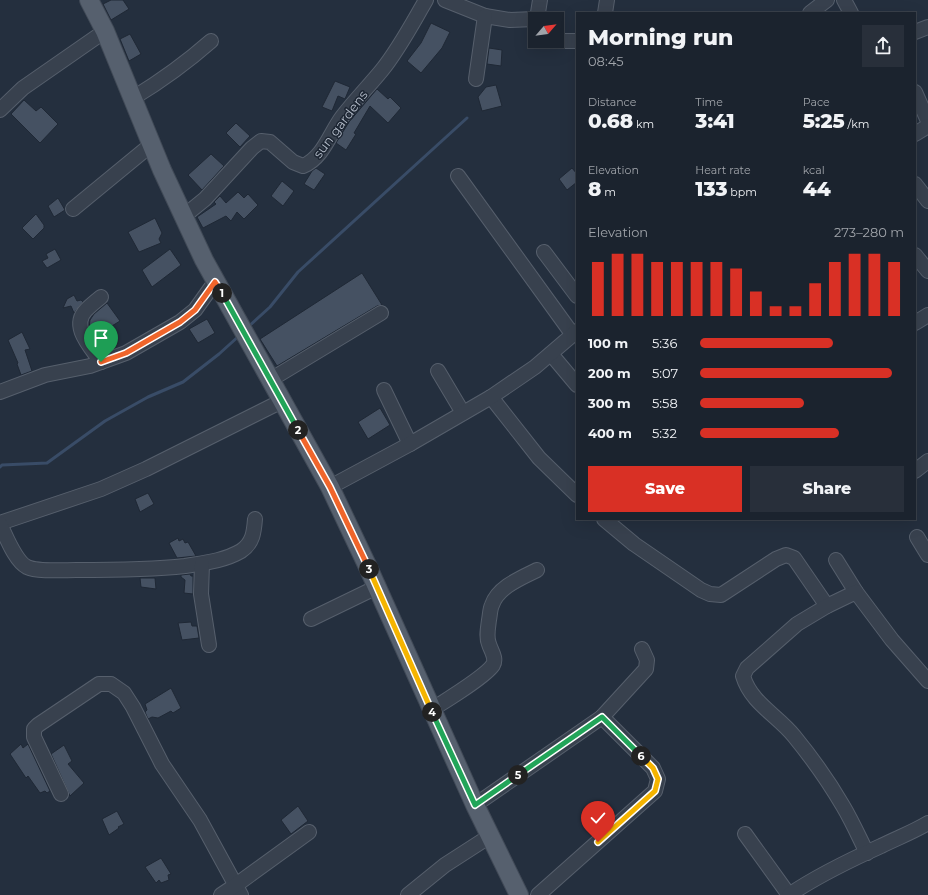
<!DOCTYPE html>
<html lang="en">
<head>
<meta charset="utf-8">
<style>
	:root { --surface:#1b232e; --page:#282f3a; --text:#f1f3f6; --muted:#a0a4aa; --line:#39404a; --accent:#d93025 }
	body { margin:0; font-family:Montserrat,sans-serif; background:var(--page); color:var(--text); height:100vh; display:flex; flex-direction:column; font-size:15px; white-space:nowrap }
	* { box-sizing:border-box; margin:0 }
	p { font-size:13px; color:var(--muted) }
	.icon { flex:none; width:22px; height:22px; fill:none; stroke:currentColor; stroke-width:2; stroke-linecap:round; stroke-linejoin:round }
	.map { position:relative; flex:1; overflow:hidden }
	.side { position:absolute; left:576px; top:12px; width:340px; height:508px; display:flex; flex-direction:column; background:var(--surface); border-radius:0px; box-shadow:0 4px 16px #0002,0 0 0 1px var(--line) }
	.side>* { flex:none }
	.needle { width:26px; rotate:62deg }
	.tools { position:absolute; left:528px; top:12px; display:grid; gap:8px }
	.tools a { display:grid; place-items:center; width:36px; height:36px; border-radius:0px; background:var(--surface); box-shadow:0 4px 16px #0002,0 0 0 1px var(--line); font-size:20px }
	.pin { position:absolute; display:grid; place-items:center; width:34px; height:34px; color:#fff; margin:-41px -17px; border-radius:50% 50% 50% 0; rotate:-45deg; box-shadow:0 0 4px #0007 }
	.pin .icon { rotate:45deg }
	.km { position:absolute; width:20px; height:20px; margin:-10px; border-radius:50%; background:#222; color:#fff; font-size:11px; line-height:20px; text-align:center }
	.round { display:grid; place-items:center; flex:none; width:42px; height:42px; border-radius:0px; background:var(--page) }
	.summary { display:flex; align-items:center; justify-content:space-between; height:68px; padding:0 12px }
	h1 { font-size:22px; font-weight:800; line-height:30px }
	.figures { display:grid; grid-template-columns:repeat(3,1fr); gap:6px; height:68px; padding:4px 12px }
	.figures div { display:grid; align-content:center }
	.figures b { font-size:20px; font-weight:800 }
	.figures small { font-size:11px; font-weight:400 }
	.figures p { font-size:11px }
	.chart { height:112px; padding:8px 12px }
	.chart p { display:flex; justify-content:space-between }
	.chart svg { width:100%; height:72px; margin-top:4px; stroke:var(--accent); stroke-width:6 }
	.primary-button { display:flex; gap:8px; margin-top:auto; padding:8px 12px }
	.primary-button a { flex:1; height:46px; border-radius:0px; background:var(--accent); color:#fff; font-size:16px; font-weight:800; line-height:46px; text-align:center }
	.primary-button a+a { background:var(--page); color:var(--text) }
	ul { padding:0 12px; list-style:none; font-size:13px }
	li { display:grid; grid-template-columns:64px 48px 1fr; align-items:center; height:30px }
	li i { height:10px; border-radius:5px; background:var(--accent) }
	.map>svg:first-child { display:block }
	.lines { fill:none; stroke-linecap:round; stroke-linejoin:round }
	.stream { stroke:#394c67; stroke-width:3 }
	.building { fill:#455162; stroke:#1f2835 }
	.minor-casing { stroke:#565f6c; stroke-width:16 }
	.major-casing { stroke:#414a57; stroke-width:20 }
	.minor { stroke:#38414e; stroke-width:14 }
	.major { stroke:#56606e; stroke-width:18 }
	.split-1-casing { stroke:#fff; stroke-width:8 }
	.split-2-casing { stroke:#fff; stroke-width:8 }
	.split-3-casing { stroke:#fff; stroke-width:8 }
	.split-4-casing { stroke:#fff; stroke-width:8 }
	.split-5-casing { stroke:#fff; stroke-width:8 }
	.split-6-casing { stroke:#fff; stroke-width:8 }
	.split-7-casing { stroke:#fff; stroke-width:8 }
	.split-1 { stroke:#f0652b; stroke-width:5 }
	.split-2 { stroke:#22a559; stroke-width:5 }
	.split-3 { stroke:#f0652b; stroke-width:5 }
	.split-4 { stroke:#f5b400; stroke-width:5 }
	.split-5 { stroke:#22a559; stroke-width:5 }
	.split-6 { stroke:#22a559; stroke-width:5 }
	.split-7 { stroke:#f5b400; stroke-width:5 }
	.labels { text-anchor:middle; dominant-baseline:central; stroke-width:3; stroke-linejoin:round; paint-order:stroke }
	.street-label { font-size:13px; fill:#b4bcc9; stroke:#1d2633 }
</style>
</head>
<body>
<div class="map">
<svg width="928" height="895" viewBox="0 0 928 895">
	<rect width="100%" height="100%" fill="#242f3e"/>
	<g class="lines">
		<g class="stream">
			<path d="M248,327L270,307L298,272L467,118"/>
			<path d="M0,467L2,465L47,463L105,421L148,397L183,382L219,354L240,335"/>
		</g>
	</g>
	<g class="building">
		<path d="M111,0H123L129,9L111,20L103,4Z"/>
		<path d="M431,23L450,32L442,48L421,73L407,61L421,43Z"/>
		<path d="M130,34L141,54L129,61L120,39Z"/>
		<path d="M489,48L502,50L501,66L487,64Z"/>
		<path d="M335,81L350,87L345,99L338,96L332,111L322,107Z"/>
		<path d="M496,85L502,106L482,111L478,97L486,87Z"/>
		<path d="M377,89L388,99L390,97L401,108L388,123L370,106L354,133L356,134L346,150L336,143L349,122Z"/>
		<path d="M24,100L36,111L41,107L58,124L40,143L11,114Z"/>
		<path d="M236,123L250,136L240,147L226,133Z"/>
		<path d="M211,154L224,166L202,190L188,175Z"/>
		<path d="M316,168L325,174L314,190L304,184L312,171Z"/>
		<path d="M572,168L577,174V182L567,190L559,179Z"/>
		<path d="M282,181L294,191L283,206L271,196Z"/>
		<path d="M238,192L244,198L248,194L258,205L244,219L237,212L231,221L226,216L203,228L197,217L216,204L214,202L220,196L226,203Z"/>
		<path d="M58,198L65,210L54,217L48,206Z"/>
		<path d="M36,214L44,225V228L33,239L22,228Z"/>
		<path d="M155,218L162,233L159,239L161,243L139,252L128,232Z"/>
		<path d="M55,249L61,260L47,268L42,261L48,258L46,254Z"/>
		<path d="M170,249L181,265L152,287L142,270Z"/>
		<path d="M362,273L382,305L377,306L277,366L260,339Z"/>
		<path d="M74,295L77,301L81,300L83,302L74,313L71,306L63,308L67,299Z"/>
		<path d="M107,303L120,321L107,329L93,335L89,328L90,320L94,314Z"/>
		<path d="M207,319L215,333L198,343L189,329Z"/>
		<path d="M22,332L30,349L25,350L32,371L21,375L17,364L18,363L8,340Z"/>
		<path d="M380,408L390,425L368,439L358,422Z"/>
		<path d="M148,493L154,504L140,512L135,499Z"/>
		<path d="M178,538L179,541L183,539L185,543L188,542L196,556L177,558L169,543Z"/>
		<path d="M190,574L191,576H193V594L184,593L185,580L181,577V575Z"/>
		<path d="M140,578H155L156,589L141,587Z"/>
		<path d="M191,622L192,626H197L199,638L182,640L178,623Z"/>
		<path d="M171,688L181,708L173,713L171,711L158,718L152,717L148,719L145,712L147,710L145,704Z"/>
		<path d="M21,744L23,748L28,744L50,791L47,793L45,791L40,793L28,776L26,778L10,754Z"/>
		<path d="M64,745L72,761L68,764L84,783L70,796L51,754Z"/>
		<path d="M298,806L308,821L291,834L281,820Z"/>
		<path d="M117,811L124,824L118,827L119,828L109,835L102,819Z"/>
		<path d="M161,858L171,874L168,875L169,880L161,883L159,880L156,883L145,867Z"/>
	</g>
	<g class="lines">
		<defs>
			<g id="minor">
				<path d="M445,0L485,16L510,20L535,19"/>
				<path d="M844,0L851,13"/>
				<path d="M605,13L607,0"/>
				<path d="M810,13L827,0"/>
				<path d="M537,19L540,0"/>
				<path d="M915,32L928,27"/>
				<path d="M551,41H577"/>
				<path d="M476,79L485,16"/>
				<path d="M915,92L928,121"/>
				<path d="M133,98C161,81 186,63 211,41"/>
				<path d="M0,110L23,88L105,31"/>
				<path d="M915,134L928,126"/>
				<path d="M458,176L573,335"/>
				<path d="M915,184L928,201"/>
				<path d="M73,209L152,144"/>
				<path d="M184,216L205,199L252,148L261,141L270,142L293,162L303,166C323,158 330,133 342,117C355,100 369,86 382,70C399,49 412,24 426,0"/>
				<path d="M544,252L577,296"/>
				<path d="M915,255L928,271"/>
				<path d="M101,297C96,301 91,305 86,310C70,327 91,347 101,362"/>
				<path d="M915,323L928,315"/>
				<path d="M551,354L577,385"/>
				<path d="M438,371L463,413"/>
				<path d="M270,380L381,313"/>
				<path d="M384,390L410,444"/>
				<path d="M0,392L45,375L90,366L126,353L180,322L195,310L215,282"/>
				<path d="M491,397L539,458L577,495"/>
				<path d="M915,471L928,461"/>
				<path d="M330,487L410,444L491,397L535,367L577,331"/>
				<path d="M604,519L634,544L701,590L710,594L721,595L776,559L786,555L794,558L827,606"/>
				<path d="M0,523L101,489L146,469L282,401"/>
				<path d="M0,524C6,536 15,561 27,567C37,572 64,570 76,570C112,570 149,570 185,566C203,563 224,561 241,551C253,543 254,532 255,519"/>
				<path d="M917,537L928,555"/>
				<path d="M836,560L856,592"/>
				<path d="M202,564L201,594L209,645"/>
				<path d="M311,619L377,587"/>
				<path d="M431,710C445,701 485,677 493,665C497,658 491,651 489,644C486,637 488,628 489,620C490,615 490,609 492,605C498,587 521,578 537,570"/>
				<path d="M61,794L34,737V729L38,725L99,684H111L124,693L133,707L162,764L200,820L241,895"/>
				<path d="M475,805L602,717"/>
				<path d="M745,834L789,895"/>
				<path d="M867,853C859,837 852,821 843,806C829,782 812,758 794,736C777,715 751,703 743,676L747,668L797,624L827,606L856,592L892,640L928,681"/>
				<path d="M221,895L236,885L309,832"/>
				<path d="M408,895L445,865L490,836"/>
				<path d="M538,895L655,791L658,779L653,768L602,717L646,669L647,660L642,649"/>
				<path d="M789,895C817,876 850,860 881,846C897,838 913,832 928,823"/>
			</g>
			<path id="major" d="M89,0L105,31L162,170L204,260L330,487L367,565L475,805L519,895"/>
		</defs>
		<use href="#minor" class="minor-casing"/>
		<use href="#major" class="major-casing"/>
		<use href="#minor" class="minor"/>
		<use href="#major" class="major"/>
	</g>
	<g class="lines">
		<defs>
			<path id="split-1" d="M101,362L126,353L180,322L195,310L215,282L222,293"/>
			<path id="split-2" d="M222,293L298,430"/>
			<path id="split-3" d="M298,430L330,487L369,569"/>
			<path id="split-4" d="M369,569L432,712"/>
			<path id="split-5" d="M432,712L475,805L518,775"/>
			<path id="split-6" d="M518,775L602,717L641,756"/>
			<path id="split-7" d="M598,842L655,791L658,779L653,768L641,756"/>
		</defs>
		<use href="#split-1" class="split-1-casing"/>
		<use href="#split-2" class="split-2-casing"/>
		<use href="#split-3" class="split-3-casing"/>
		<use href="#split-4" class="split-4-casing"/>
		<use href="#split-5" class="split-5-casing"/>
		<use href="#split-6" class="split-6-casing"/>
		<use href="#split-7" class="split-7-casing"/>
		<use href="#split-1" class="split-1"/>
		<use href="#split-2" class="split-2"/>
		<use href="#split-3" class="split-3"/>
		<use href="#split-4" class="split-4"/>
		<use href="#split-5" class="split-5"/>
		<use href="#split-6" class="split-6"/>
		<use href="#split-7" class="split-7"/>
	</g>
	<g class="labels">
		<g class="street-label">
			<text transform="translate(340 124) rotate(-53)">sun gardens</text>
		</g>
	</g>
</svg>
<div class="tools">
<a><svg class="needle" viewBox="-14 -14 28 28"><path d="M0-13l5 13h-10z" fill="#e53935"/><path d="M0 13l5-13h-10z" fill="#a0a4aa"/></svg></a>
</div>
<div class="pin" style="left:101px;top:362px;background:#1e9e55"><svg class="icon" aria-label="arrive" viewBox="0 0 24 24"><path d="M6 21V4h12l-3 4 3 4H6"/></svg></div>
<div class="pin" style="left:598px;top:842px;background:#d93025"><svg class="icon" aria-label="check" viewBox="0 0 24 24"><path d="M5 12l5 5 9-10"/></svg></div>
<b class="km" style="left:222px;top:293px">1</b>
<b class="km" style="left:298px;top:430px">2</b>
<b class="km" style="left:369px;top:569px">3</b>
<b class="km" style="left:432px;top:712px">4</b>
<b class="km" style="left:518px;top:775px">5</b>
<b class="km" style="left:641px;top:756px">6</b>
<section class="side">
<div class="summary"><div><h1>Morning run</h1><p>08:45</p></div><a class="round"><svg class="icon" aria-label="share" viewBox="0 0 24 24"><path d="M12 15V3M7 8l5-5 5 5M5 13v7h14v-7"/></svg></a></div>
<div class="figures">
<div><p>Distance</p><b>0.68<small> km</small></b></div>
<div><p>Time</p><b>3:41</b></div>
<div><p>Pace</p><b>5:25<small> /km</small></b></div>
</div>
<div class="figures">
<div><p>Elevation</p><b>8<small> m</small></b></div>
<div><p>Heart rate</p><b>133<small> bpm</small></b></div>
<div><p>kcal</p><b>44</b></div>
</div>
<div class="chart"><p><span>Elevation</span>273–280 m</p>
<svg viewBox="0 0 160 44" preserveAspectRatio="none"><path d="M5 44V11M15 44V6M25 44V6M35 44V11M45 44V11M55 44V11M65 44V11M75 44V15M85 44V29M95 44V38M105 44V38M115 44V24M125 44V11M135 44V6M145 44V6M155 44V11"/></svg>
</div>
<ul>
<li><b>100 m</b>5:36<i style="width:65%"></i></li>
<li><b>200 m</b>5:07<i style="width:94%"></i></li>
<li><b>300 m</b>5:58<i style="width:51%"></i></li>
<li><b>400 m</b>5:32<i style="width:68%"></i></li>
</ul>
<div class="primary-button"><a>Save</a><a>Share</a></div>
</section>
</div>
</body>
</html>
